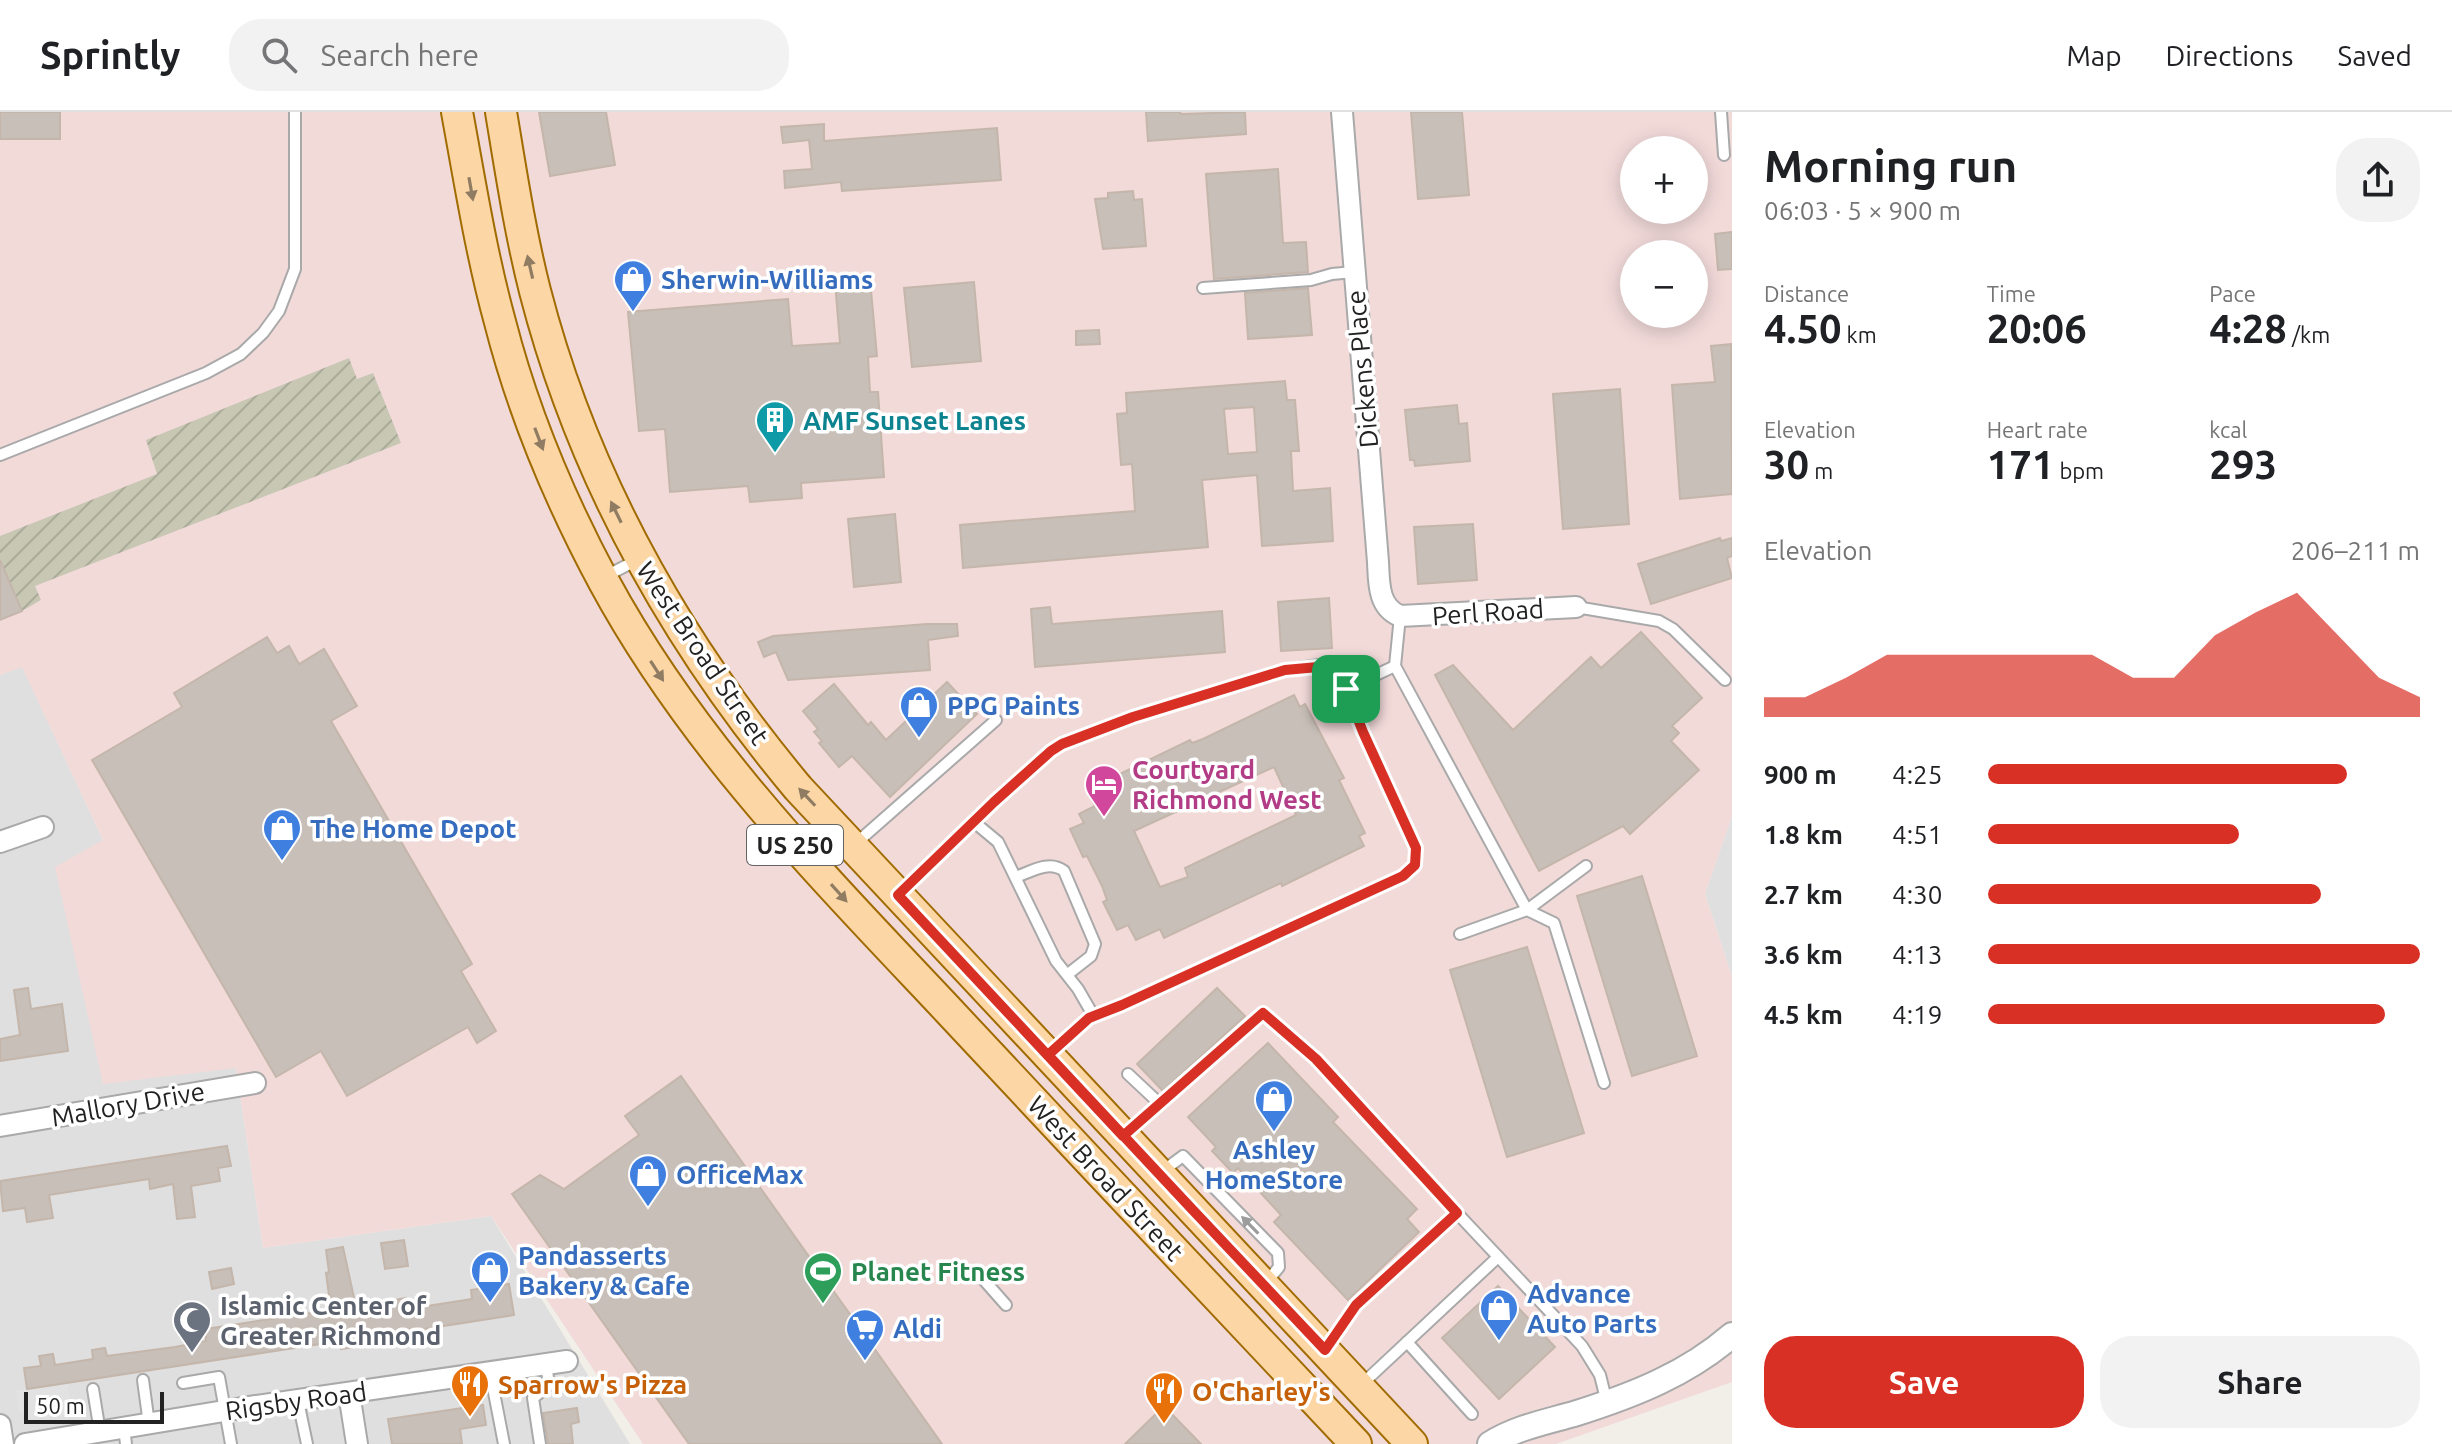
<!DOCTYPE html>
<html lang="en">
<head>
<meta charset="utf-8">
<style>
	:root { --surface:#fff; --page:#f2f2f2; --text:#202124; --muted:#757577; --line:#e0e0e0; --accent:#d93025 }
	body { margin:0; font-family:Ubuntu,sans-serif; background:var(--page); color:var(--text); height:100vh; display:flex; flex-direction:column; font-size:30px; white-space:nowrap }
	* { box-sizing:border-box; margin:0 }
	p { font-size:26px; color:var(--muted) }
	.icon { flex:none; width:44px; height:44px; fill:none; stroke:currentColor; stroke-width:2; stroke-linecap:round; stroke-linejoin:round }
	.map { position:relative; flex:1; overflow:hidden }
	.details { display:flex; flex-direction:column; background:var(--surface); width:720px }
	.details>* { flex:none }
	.controls { position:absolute; left:1620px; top:24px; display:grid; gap:16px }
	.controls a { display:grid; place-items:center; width:88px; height:88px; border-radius:50%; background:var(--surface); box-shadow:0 4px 20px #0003; font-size:40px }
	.scale { position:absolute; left:24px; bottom:20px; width:140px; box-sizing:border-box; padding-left:8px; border:4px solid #222; border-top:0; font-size:22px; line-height:28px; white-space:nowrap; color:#222; -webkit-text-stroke:6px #fff; paint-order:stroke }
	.pin { position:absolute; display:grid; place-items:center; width:68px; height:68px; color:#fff; margin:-34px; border-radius:16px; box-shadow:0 4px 12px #0006 }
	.round { display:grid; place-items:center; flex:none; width:84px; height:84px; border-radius:32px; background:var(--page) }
	.overview { display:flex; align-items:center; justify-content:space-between; height:136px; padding:0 32px }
	h1 { font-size:44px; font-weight:700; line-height:60px }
	.figures { display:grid; grid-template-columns:repeat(3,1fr); gap:12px; height:136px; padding:8px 32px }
	.figures div { display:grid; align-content:center }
	.figures b { font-size:40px; font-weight:700 }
	.figures small { font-size:22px; font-weight:400 }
	.figures p { font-size:22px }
	.chart { height:224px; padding:16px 32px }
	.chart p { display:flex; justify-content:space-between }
	.chart svg { width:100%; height:144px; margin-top:8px; fill:var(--accent); opacity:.7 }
	.action { display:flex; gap:16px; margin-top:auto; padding:16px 32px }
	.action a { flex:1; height:92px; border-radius:32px; background:var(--accent); color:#fff; font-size:32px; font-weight:700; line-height:92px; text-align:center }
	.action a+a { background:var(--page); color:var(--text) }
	ul { padding:0 32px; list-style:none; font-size:26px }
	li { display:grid; grid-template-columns:128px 96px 1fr; align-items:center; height:60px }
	li i { height:20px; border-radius:10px; background:var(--accent) }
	header { display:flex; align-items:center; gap:48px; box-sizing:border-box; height:112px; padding:0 40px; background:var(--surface); border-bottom:2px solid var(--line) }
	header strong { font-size:38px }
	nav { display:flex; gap:44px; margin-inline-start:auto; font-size:28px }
	.search { width:560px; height:72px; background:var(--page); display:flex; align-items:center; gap:20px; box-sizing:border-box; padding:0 28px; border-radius:32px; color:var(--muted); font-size:30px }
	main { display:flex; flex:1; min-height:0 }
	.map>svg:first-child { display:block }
	.residential { fill:#e0dfdf }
	.commercial { fill:#f2dad9; fill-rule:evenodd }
	.construction { fill:url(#construction-furrows) }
	.parking { fill:#e2e2e2 }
	.building { fill:#c7bfb8; stroke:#c4b6ab; stroke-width:2; fill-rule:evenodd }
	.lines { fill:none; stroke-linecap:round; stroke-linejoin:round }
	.service-casing { stroke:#a9a9a9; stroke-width:14 }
	.minor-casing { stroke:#a9a9a9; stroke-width:24 }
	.tertiary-casing { stroke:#a9a9a9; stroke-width:28 }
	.primary-casing { stroke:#a06b00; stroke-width:34 }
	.service { stroke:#fff; stroke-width:10 }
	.minor { stroke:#fff; stroke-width:20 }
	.tertiary { stroke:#fff; stroke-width:24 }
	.primary { stroke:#fcd6a4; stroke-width:30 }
	.oneway { fill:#8f7c63 }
	.oneway2 { fill:#9c9c9c }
	.route-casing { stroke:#fff; stroke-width:16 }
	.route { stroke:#d93025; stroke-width:10 }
	.labels { text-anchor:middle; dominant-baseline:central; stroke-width:7; stroke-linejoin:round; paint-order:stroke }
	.shield { fill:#fff; stroke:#646464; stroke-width:2 }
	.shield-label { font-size:24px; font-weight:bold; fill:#222 }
	.shop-label { font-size:26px; font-weight:bold; fill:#366cbe; stroke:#fff; text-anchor:start }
	.street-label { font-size:26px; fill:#222; stroke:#fff }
	.culture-label { font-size:26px; font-weight:bold; fill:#0d838f; stroke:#fff; text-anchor:start }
	.hotel-label { font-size:26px; font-weight:bold; fill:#b23c85; stroke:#fff; text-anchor:start }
	.leisure-label { font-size:26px; font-weight:bold; fill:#27864d; stroke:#fff; text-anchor:start }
	.worship-label { font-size:26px; font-weight:bold; fill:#5b616d; stroke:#fff; text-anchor:start }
	.food-label { font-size:26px; font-weight:bold; fill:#c56008; stroke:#fff; text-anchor:start }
</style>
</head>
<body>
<header>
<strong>Sprintly</strong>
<div class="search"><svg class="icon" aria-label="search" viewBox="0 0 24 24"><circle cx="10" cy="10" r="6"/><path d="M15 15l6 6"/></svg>Search here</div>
<nav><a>Map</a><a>Directions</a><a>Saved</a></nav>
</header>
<main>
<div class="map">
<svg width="1732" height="1332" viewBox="0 0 1732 1332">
	<defs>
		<pattern id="construction-furrows" width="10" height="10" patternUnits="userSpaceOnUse" patternTransform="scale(2)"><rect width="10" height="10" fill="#c7c7b4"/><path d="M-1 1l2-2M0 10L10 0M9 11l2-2" fill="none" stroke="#abab9a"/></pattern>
	</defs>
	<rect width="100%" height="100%" fill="#f2efe9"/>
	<g class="residential">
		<path d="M22,554L103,728L236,956L263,1136L491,1104L630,1332H0V563Z"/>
		<path d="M1732,704V865L1705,782Z"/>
	</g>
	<path class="commercial" d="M0,0H1732V704L1705,782L1732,865V1270L1556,1332H643L491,1104L263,1136L236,956L103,972L55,755L103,728L22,555L0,563ZM1634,38H1694V98H1634ZM1634,142H1694V202H1634Z"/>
	<path class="construction" d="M349,246L357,267L373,261L401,331L35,474L41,488L22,499L0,447V424L157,362L146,328Z"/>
	<path class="parking" d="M67,1270L72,1302L29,1308L19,1299L16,1279Z"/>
	<g class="building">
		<rect x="0" y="0" width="60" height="27"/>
		<path d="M539,0H606L615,53L550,64Z"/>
		<path d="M1146,0H1180L1181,2L1245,0L1246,22L1148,29Z"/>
		<path d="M1411,0H1462L1469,83L1418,87Z"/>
		<path d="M824,12V29L997,16L1001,68L842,79L841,70L785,76L784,59L812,57L809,28L783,31L781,15Z"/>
		<path d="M1278,57L1283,131L1306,130L1308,160L1214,167L1206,62Z"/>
		<path d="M1133,79L1134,88L1142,87L1146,134L1103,137L1095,87L1108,86V81Z"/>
		<path d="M1732,120V157L1718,158L1715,122Z"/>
		<path d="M870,167L877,244L868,245L870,280H878L884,365L801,371L802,386L750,390L748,374L670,380L665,317L639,319L628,200L788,187L792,234L840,231L835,170Z"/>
		<path d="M974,170L981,249L912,255L904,176Z"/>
		<path d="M1308,176L1312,223L1248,227L1245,181Z"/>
		<path d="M1099,218L1100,232L1076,233V219Z"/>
		<path d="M1731,232L1732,382L1680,387L1672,273L1715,270L1711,234Z"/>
		<path d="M1285,269L1287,288H1295L1299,339H1291L1293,379L1330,376L1333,429L1262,434L1257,363L1202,368L1208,435L963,456L960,413L1135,399L1132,352L1121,353L1117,302L1127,301L1126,281ZM1254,295L1257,340L1228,342L1224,297Z"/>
		<path d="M1620,277L1629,412L1563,417L1553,282Z"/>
		<path d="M1457,293L1459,312L1467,311L1470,349L1415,354L1414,348H1410L1405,298Z"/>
		<path d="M895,402L901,470L854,475L848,407Z"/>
		<path d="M1473,412L1477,468L1418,472L1414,415Z"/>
		<path d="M1720,426L1721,429L1732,426V444L1727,446L1732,466L1651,492L1638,452Z"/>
		<path d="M0,448L22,499L0,508Z"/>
		<path d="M1329,486L1332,536L1281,539L1278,490Z"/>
		<path d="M1050,495L1052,512L1222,499L1225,540L1035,555L1031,497Z"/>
		<path d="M927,512H957L958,524L928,528L930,558L788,568L776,540L764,545L758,530L773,524Z"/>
		<path d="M1641,520L1702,586L1672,614L1679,621L1671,629L1699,658L1630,722L1623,714L1539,759L1435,563L1453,553L1513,618L1591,545L1601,556Z"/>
		<path d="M267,525L277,541L289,534L299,552L324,537L357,594L331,609L472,852L461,859L496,919L477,931L468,915L347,984L321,939L276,965L92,648L182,595L174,581Z"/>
		<path d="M947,570L977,602L890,685L852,644L839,655L819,631L822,629L814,620L818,617L803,599L834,572L868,613L871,610L886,628Z"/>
		<path d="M1294,583L1300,595L1305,592L1344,666L1339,668L1365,721L1359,724L1364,734L1282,774L1281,771L1164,826L1160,817L1136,828L1128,813L1117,818L1103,790L1107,788L1102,774L1087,744L1083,745L1070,717L1084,711L1079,702L1095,694L1092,688L1100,684L1095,674L1190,628L1192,631L1203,627ZM1274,655L1296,703L1185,756L1188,765L1160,775L1134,719Z"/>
		<path d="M1642,764L1697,944L1632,964L1577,784Z"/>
		<path d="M1527,835L1584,1021L1507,1045L1450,858Z"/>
		<path d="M28,876L31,897L62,892L68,939L0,949V927L20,923L14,878Z"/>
		<path d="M1217,876L1245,904L1163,979L1137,952Z"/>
		<path d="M1268,931L1338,1005L1333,1010L1417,1097L1407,1107L1419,1120L1348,1188L1274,1110L1281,1103L1238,1056L1233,1061L1212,1039L1216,1035L1188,1005Z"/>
		<path d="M681,964L942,1332H689L512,1082L540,1063L564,1077L639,1023L625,1004Z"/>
		<path d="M227,1034L231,1054L218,1056L220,1069L191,1074L195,1105L177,1107L173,1072L150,1077L149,1067L49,1083L53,1106L27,1110L25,1096L3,1099L0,1069Z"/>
		<path d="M404,1128L408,1154L385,1157L381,1131Z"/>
		<path d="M343,1135L356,1195L406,1186L408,1197L472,1187L471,1178L509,1172L514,1203L360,1227L361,1234L341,1237L340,1229L27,1277L24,1256L41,1254L39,1244L53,1242L55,1253L93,1247L92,1238L105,1236L107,1244L175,1235L206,1229L205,1217L331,1198L326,1161L329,1160L326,1138Z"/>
		<path d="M231,1156L234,1172L212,1177L209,1160Z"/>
		<path d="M1498,1174L1555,1235L1499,1287L1442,1226Z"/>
		<path d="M483,1293L486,1313L460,1317L462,1332H392L388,1307Z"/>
		<path d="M1164,1294L1201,1332H1125Z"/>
		<path d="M577,1296L579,1310L571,1312L573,1332H548L543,1301Z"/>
	</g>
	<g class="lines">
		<defs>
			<g id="service">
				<path d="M1721,0L1724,43"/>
				<path d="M1203,176L1311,168L1332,162L1354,160"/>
				<path d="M0,343L206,261L241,242L263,221L279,199L295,157V0"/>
				<path d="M604,465L639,447"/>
				<path d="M1576,495L1659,509L1673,517L1725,568"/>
				<path d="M1400,504L1395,554L1527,798L1586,754"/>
				<path d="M1346,577L1395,554"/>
				<path d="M974,710L998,730L1056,849L1078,877L1093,903"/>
				<path d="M854,733L996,608"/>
				<path d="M1016,765C1032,759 1049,748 1064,759L1095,832L1091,844L1068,862"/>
				<path d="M899,782L994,690L1051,639L1062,632L1133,605L1285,558L1319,553L1329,554L1337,560L1416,736L1415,753L1403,764L1122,893L1089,906L1049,942"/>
				<path d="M1460,822L1527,798L1554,811L1604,971"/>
				<path d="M1128,962L1160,992"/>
				<path d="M1125,1023L1263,901L1316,947L1457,1101"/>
				<path d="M1160,1061L1183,1044L1278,1141L1279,1155L1265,1172"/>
				<path d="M976,1159L1006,1193"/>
				<path d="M1407,1230L1472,1302"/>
				<path d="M1326,1237L1356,1193L1457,1101L1582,1234L1600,1263L1607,1291"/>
				<path d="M490,1260L504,1332"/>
				<path d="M143,1268L149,1312"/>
				<path d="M183,1271L219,1265L231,1332"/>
				<path d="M1360,1274L1498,1145"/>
				<path d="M93,1277L100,1320"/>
				<path d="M298,1289L307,1332"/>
				<path d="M124,1316L126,1332"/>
				<path d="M540,1332L533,1286L549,1273L546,1252"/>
			</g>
			<g id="minor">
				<path d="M1342,0L1378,450C1379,471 1378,495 1400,504L1576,495"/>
				<path d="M0,730L43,715"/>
				<path d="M0,1014L255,971"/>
				<path d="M349,1281L357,1332"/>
				<path d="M0,1313L3,1332"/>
				<path d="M25,1332L242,1296L567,1249"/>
			</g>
			<path id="tertiary" d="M1490,1332C1517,1315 1547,1310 1577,1301C1634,1283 1687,1262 1732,1223"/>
			<g id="primary">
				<path d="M457,0C470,70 481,141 500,210C523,300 560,388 604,470C692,633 823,765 949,899C1084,1044 1220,1187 1356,1332"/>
				<path d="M501,0C511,60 520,120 535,179C583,365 676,530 798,676L1412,1332"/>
			</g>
		</defs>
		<use href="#service" class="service-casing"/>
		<use href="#minor" class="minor-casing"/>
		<use href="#tertiary" class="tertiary-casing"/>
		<use href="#primary" class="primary-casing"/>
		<use href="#service" class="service"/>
		<use href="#minor" class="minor"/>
		<use href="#tertiary" class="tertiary"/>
		<use href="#primary" class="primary"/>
	</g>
	<defs><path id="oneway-solid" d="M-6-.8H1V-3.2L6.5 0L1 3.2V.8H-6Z" transform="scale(2)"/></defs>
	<g class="oneway">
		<use href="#oneway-solid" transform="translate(471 77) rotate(80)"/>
		<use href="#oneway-solid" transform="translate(530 155) rotate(-103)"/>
		<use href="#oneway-solid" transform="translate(539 327) rotate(69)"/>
		<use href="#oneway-solid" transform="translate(616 400) rotate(-116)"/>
		<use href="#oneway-solid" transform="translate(657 559) rotate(57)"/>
		<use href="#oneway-solid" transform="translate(807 685) rotate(-133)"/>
		<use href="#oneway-solid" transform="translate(839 781) rotate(48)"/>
	</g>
	<use class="oneway2" href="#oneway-solid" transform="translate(1250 1113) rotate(-134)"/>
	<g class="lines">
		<defs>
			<path id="route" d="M1346,577L1337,560L1329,554L1285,558L1133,605L1062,632L1051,639L994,690L898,783L1123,1024L1263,901L1316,947L1457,1101L1356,1193L1325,1238C1232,1140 1140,1042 1048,943L1089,906L1122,893L1403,764L1415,753L1416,736L1363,620L1346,577"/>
		</defs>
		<use href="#route" class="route-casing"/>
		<use href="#route" class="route"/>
	</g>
	<defs>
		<symbol id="shop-pin" viewBox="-11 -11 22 30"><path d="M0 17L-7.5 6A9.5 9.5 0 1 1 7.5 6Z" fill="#3f7fe0" stroke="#fff"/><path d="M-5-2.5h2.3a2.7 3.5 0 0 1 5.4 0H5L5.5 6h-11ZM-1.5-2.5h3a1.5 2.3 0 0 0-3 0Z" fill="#fff"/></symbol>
		<symbol id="building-pin" viewBox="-11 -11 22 30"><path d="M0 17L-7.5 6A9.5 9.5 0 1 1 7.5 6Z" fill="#0f9aa8" stroke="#fff"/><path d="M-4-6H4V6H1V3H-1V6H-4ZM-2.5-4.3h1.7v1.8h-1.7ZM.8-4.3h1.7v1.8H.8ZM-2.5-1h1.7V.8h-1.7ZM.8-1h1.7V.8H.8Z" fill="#fff"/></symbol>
		<symbol id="hotel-pin" viewBox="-11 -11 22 30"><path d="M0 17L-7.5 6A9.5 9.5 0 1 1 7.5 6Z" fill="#d1479c" stroke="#fff"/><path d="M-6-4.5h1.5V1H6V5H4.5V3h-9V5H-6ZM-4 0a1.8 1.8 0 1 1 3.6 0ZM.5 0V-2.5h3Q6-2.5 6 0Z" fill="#fff"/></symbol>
		<symbol id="stadium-pin" viewBox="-11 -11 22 30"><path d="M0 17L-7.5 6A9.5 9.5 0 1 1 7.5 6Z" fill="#2e9e5b" stroke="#fff"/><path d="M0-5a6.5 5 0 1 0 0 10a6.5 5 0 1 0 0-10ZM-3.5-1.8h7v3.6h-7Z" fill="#fff"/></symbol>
		<symbol id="mosque-pin" viewBox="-11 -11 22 30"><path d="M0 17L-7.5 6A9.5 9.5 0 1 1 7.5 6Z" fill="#6b7280" stroke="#fff"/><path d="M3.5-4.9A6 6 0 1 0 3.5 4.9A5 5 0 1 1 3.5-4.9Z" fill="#fff"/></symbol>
		<symbol id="supermarket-pin" viewBox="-11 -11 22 30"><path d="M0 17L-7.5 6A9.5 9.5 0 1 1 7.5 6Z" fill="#3f7fe0" stroke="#fff"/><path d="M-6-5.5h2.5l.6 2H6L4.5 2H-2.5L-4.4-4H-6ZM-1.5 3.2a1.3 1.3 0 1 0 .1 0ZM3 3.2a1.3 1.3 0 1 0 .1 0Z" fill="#fff"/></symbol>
		<symbol id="restaurant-pin" viewBox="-11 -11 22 30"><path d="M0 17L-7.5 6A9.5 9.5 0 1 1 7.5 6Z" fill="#e8710a" stroke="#fff"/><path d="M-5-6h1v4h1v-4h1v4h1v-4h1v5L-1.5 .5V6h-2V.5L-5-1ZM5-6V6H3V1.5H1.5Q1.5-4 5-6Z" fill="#fff"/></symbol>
	</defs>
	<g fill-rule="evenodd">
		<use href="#shop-pin" x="611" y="145" width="44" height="60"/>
		<use href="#building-pin" x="753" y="286" width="44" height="60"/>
		<use href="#shop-pin" x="897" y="571" width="44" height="60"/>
		<use href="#hotel-pin" x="1082" y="650" width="44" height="60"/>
		<use href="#shop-pin" x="260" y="694" width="44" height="60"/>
		<use href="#shop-pin" x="1252" y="965" width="44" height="60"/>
		<use href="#shop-pin" x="626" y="1040" width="44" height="60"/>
		<use href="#shop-pin" x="468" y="1136" width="44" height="60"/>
		<use href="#stadium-pin" x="801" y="1137" width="44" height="60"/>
		<use href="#shop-pin" x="1477" y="1174" width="44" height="60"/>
		<use href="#mosque-pin" x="170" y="1186" width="44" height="60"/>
		<use href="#supermarket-pin" x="843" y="1194" width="44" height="60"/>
		<use href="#restaurant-pin" x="448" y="1250" width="44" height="60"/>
		<use href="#restaurant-pin" x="1142" y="1257" width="44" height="60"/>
	</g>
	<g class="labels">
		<rect class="shield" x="747" y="713" width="96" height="40" rx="6"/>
		<g class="shield-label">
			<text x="795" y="733">US 250</text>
		</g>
		<g class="shop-label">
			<text x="661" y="167">Sherwin-Williams</text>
			<text x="947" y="593">PPG Paints</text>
			<text x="310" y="716">The Home Depot</text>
			<text x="1274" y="1037" text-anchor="middle">Ashley<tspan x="1274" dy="30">HomeStore</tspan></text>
			<text x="676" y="1062">OfficeMax</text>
			<text x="518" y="1143">Pandasserts<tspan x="518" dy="30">Bakery &amp; Cafe</tspan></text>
			<text x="1527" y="1181">Advance<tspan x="1527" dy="30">Auto Parts</tspan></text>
			<text x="893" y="1216">Aldi</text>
		</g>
		<g class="street-label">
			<text transform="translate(1362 257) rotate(-95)">Dickens Place</text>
			<text transform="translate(1488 500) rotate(-4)">Perl Road</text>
			<text transform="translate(703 541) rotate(56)">West Broad Street</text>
			<text transform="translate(128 992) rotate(-10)">Mallory Drive</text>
			<text transform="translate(1106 1066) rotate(47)">West Broad Street</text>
			<text transform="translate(296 1289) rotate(-8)">Rigsby Road</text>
		</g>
		<g class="culture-label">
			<text x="803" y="308">AMF Sunset Lanes</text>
		</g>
		<g class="hotel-label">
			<text x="1132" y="657">Courtyard<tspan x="1132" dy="30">Richmond West</tspan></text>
		</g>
		<g class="leisure-label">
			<text x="851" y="1159">Planet Fitness</text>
		</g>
		<g class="worship-label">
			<text x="220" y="1193">Islamic Center of<tspan x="220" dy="30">Greater Richmond</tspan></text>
		</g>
		<g class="food-label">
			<text x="498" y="1272">Sparrow's Pizza</text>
			<text x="1192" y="1279">O'Charley's</text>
		</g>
	</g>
</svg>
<div class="controls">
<a>+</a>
<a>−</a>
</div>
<div class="scale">50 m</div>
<div class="pin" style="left:1346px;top:577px;background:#1e9e55"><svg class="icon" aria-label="arrive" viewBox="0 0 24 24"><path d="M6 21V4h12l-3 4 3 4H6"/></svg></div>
</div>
<section class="details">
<div class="overview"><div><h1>Morning run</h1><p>06:03 · 5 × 900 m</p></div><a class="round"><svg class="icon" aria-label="share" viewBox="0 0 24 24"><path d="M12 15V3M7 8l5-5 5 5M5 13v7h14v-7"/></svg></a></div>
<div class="figures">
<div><p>Distance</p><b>4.50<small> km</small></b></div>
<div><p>Time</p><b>20:06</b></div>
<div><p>Pace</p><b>4:28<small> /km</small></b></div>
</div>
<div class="figures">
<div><p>Elevation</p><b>30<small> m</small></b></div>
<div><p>Heart rate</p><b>171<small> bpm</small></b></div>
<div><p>kcal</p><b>293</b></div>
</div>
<div class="chart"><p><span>Elevation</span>206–211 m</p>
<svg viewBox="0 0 160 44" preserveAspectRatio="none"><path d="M0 44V38L10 38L20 32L30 25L40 25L50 25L60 25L70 25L80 25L90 32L100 32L110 19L120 12L130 6L140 19L150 32L160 38V44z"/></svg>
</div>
<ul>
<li><b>900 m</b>4:25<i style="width:83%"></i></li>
<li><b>1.8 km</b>4:51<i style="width:58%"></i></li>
<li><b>2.7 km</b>4:30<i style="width:77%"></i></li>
<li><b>3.6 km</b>4:13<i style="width:100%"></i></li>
<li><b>4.5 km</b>4:19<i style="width:92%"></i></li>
</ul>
<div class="action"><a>Save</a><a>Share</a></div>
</section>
</main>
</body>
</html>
